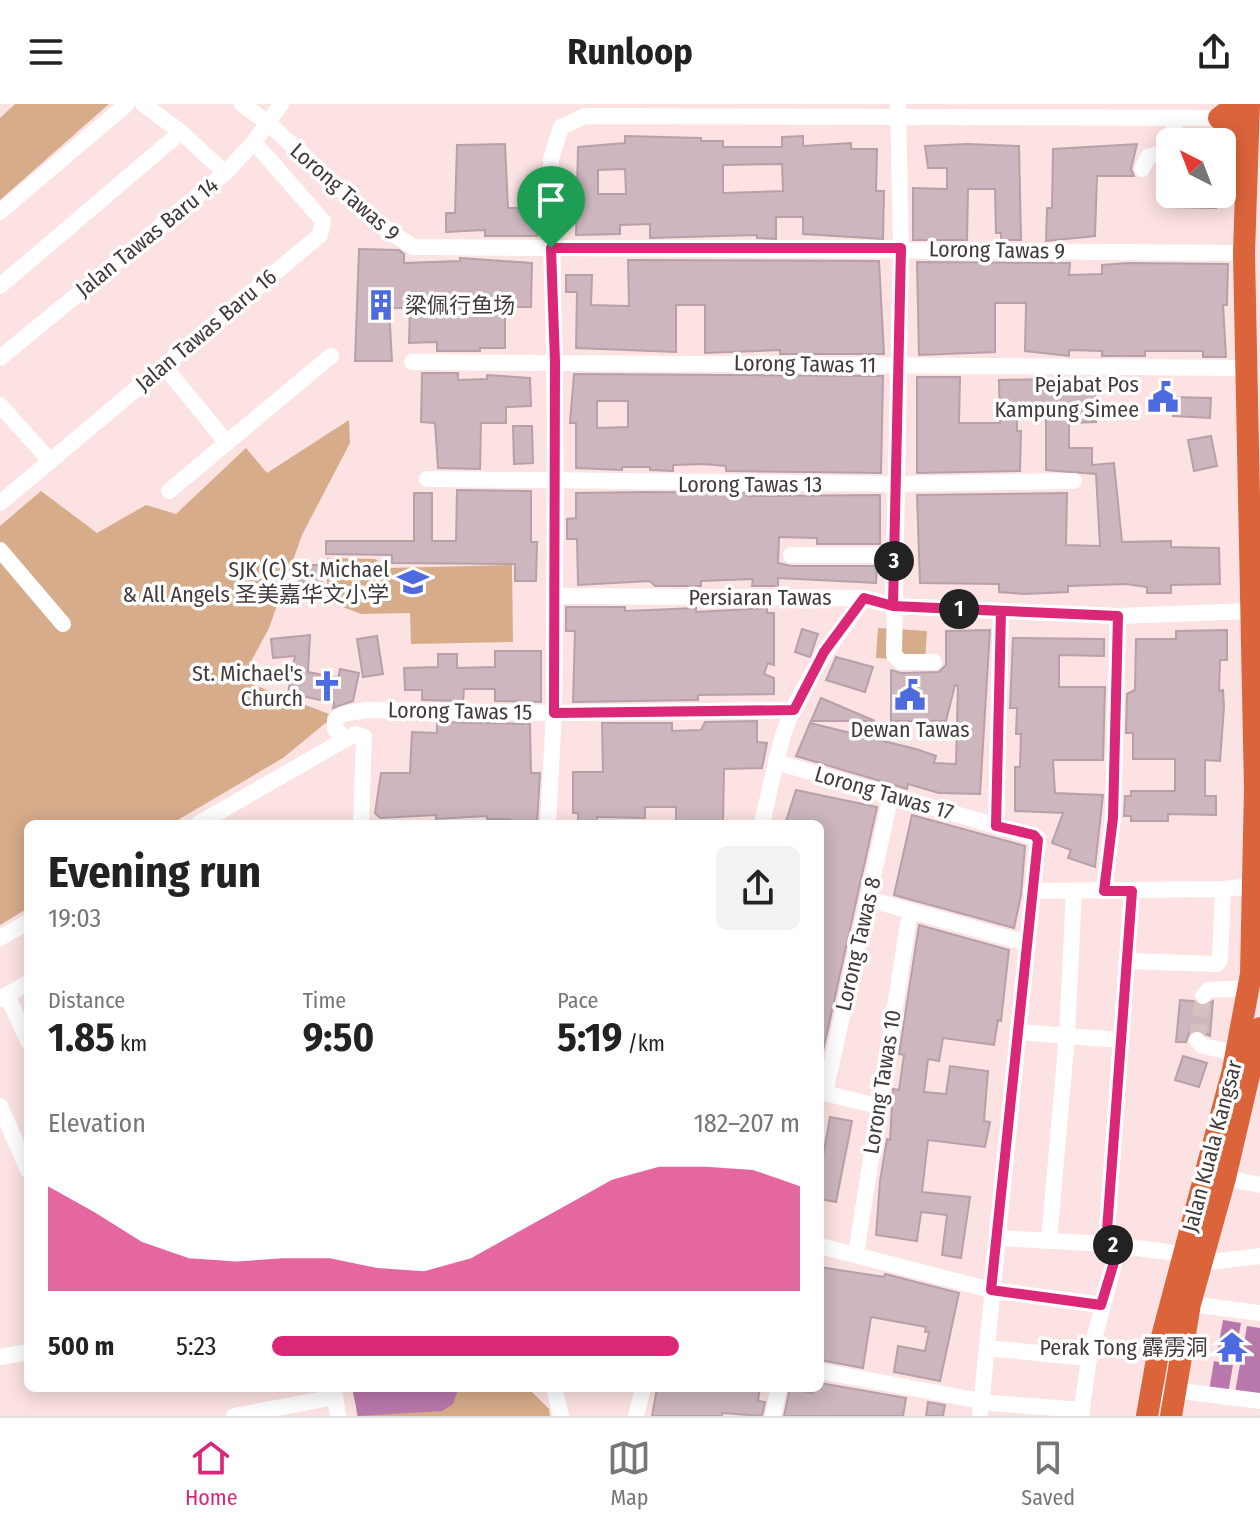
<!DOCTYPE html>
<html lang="en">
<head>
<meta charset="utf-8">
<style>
	:root { --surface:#fff; --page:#f2f2f2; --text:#222; --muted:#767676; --line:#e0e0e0; --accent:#db2777 }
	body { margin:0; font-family:"Fira Sans Condensed","Noto Sans SC",sans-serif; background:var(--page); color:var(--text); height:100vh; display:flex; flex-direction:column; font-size:30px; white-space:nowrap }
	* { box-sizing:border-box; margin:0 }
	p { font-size:26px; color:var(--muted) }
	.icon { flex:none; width:44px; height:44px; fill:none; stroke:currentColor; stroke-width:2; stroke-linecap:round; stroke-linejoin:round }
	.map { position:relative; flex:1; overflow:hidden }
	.details { position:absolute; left:24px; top:716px; width:800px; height:572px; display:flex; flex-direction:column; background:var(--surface); border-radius:12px; box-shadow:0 4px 20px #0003 }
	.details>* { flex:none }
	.needle { width:52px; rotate:318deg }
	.buttons { position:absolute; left:1156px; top:24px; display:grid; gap:16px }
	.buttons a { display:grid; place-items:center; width:80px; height:80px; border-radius:12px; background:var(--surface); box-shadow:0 4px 20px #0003; font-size:40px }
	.pin { position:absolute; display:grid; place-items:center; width:68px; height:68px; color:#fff; margin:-82px -34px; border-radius:50% 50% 50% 0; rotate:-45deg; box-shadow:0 0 8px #0007 }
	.pin .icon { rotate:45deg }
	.km { position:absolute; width:40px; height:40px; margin:-20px; border-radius:50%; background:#222; color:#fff; font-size:22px; line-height:40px; text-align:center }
	.round { display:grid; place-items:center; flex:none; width:84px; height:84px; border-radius:12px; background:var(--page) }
	.head { display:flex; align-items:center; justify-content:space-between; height:136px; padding:0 24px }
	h1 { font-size:44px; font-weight:700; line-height:60px }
	.metrics { display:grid; grid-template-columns:repeat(3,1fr); gap:12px; height:136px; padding:8px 24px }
	.metrics div { display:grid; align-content:center }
	.metrics b { font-size:40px; font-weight:700 }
	.metrics small { font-size:22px; font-weight:400 }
	.metrics p { font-size:22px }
	.chart { height:224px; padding:16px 24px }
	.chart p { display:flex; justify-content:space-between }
	.chart svg { width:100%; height:144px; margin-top:8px; fill:var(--accent); opacity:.7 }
	ul { padding:0 24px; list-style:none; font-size:26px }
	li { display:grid; grid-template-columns:128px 96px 1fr; align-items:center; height:60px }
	li i { height:20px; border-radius:10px; background:var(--accent) }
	header { display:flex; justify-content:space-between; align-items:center; height:104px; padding:0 24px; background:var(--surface); font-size:36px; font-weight:700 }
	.tabs { display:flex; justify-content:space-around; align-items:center; height:112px; border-top:2px solid var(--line); background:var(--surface); font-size:22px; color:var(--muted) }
	.tabs a { display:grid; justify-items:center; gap:4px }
	.tabs .current { color:var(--accent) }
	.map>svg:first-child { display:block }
	.green { fill:#d6ac8a }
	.water { fill:#b978ac }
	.building { fill:#cdb6be; stroke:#b7a0a8; stroke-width:2; fill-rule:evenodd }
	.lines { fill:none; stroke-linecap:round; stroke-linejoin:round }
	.minor-tunnel { stroke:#d7c0c0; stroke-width:16; stroke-dasharray:16 8; stroke-linecap:butt }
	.minor { stroke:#fff; stroke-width:16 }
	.highway { stroke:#dc643b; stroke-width:22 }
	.route-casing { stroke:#fff; stroke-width:16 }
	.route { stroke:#db2777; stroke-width:10 }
	.labels { text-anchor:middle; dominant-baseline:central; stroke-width:7; stroke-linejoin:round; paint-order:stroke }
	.street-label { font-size:22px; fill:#443a3a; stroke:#fff }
	.poi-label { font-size:22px; fill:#443a3a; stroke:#fff; text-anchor:end }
</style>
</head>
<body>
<header><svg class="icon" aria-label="menu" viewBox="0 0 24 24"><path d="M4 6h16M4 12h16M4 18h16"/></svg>Runloop<svg class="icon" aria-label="share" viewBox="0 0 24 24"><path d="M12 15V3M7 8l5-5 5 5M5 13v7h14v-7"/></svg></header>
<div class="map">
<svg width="1260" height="1312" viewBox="0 0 1260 1312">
	<rect width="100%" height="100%" fill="#fce2e2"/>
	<g class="green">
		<path d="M15,0H109L0,96V14Z"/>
		<path d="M349,316L350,339L302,431L269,524L241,576L334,612L283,654L171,720H28V804L0,821V422L41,387L97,429L146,401L176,410L246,344L267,369Z"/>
		<path d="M327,454L375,455L389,464L512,461L513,538L411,540L410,509L361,510L327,497Z"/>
		<path d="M878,524L927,527L925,557L876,554Z"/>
		<path d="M354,1284H528L549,1305L550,1312H357Z"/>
	</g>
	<g class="water">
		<path d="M1223,1216L1241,1219L1236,1247L1218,1244Z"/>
		<path d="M1247,1222L1260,1224V1292L1235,1288Z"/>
		<path d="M1214,1257L1233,1261L1228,1290L1209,1287Z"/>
		<path d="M352,1284H457L458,1286L453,1300L442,1307L358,1312Z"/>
	</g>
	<g class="building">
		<path d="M625,32L701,34V37H723V43H782V33L803,32V42L851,39V45H877L876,87H884L883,135L803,130V113H776V135L757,134V131L650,134V120L620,121V130L576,131L578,43L625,39ZM782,60L783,87L723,89V61ZM625,65L626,90H598V66Z"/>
		<path d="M505,40L508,104H537V132H485V126L446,128V109H455L457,41Z"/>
		<path d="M967,40L1019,42L1021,136H1001V129H996L995,85H968L967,136H913V84L947,85V64H928L925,42Z"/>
		<path d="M1137,40L1131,65L1134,72H1097L1095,132L1046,137L1047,104H1052L1053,45Z"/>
		<path d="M1169,90H1216V104L1169,103Z"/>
		<path d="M359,145L399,146L404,150V159L460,157V154L532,159L531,203H505V244H480V247H437V238L409,239L410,204H389L392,257H355Z"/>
		<path d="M628,156L879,157L884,250H780V246L705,249V201H676V248L576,244L577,188H566V171H592L591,201L629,202Z"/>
		<path d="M917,158L1070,159L1069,171L1102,170V161L1128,159L1228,160L1227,201H1223L1226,253H1203V247H1145V252H1102V247L1069,246V252L1025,247L1026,199H995V248L919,251Z"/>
		<path d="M422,269H458V276L487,275V271L530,274L531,302L506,303V319H481L480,365L438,364L435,319L421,318Z"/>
		<path d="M574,270L883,272L881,369L726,367V362L703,360L673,361V367L650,366V363H622V366L576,364V319H570ZM597,297H628V323L597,324Z"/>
		<path d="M917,273H960L959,319H1000L999,276L1095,274L1096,318L1069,319V344H1092V361L1114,359L1122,438L1171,437V443L1219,444L1220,480L1171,481V489H1147V483L1126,480L1068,482V488L1024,490L999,488V480L920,479L917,391L1067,389L1066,441L1100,442L1096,370L1046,366V300L1017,301V327H1021L1020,367L917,369Z"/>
		<path d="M1174,293L1211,294L1210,314L1173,312Z"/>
		<path d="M513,322H532L533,359L514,360Z"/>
		<path d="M1211,332L1217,362L1194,367L1188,336Z"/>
		<path d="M457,386L531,387V438H537L536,477H515V460L392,459V451L326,450V437H414V389H432V437H456Z"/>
		<path d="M646,388L747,389V392L880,391V440H817V434L779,433L778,459L791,462H877L876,479L778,474V482H752L753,475L701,477V482H655L650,477L578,481L577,435H567V415L576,414V389Z"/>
		<path d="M298,461H321L322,496H299Z"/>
		<path d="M566,503H625V507L696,504V508L767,504V509H774V561L768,559L764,570L774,574V590L698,591V596L573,598L575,527H566Z"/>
		<path d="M802,525L818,530L810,553L795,548Z"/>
		<path d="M990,526L980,690L939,689L908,680L907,685L796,652L810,619L916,645L936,652L934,659L956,660L958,582L955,581L946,617H891V566L901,569L939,568L946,561V527Z"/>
		<path d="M1227,526V556H1220L1219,587L1223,586L1224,603L1220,657L1205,656V692H1216V711L1168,710V717H1131V712H1124L1125,692H1131V687H1175V655H1133V629H1126L1127,590L1135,586L1136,535H1176V527Z"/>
		<path d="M310,531L308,568L338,574L340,565L359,569L353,597L333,604L334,599L288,589L295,552L273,554L271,535Z"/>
		<path d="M377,532L383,570L363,573L357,535Z"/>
		<path d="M1013,534L1104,535V552L1059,551V583H1105L1103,656H1053L1055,689L1103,691L1095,763L1068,754L1071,746L1052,739L1063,709L1015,707V663H1020L1021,630H1016L1017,604H1010Z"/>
		<path d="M495,547H541V598L495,597V585H464L463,597L422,596V586H405L404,564L438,563V550H457V564L495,563Z"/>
		<path d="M836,553L873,563L865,588L826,576Z"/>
		<path d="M821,594L875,617H811Z"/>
		<path d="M757,617V638L767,639L762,664L724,665L723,719H676V703H645V714L597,713V719H578V709H573V668H603L602,619H672V627L701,626L705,618Z"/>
		<path d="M437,618L530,620L531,669H540L537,720H511L510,715H487V712L436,715V711L380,714L375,709L381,669H410L412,628L437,629Z"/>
		<path d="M796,686L877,703L823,947L820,946V720H785Z"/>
		<path d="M912,711L1025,742L1021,791L1014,824L894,791Z"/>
		<path d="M919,821L1009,846L1001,917L998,916L994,941L943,934L939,957L928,955L924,988L946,990L950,962L988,967L984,1017L990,1018L985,1043L928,1036L922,1088L970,1093L961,1154L942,1151L947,1111L921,1108L917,1137L876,1131L880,1077L887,1035L890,1036L893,985L899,986L904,951L899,950Z"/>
		<path d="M1180,896L1193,897L1202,903L1213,897L1210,932L1195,925L1189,929L1186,938H1176Z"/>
		<path d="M1183,952L1207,959L1199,983L1175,976Z"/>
		<path d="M830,1013L852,1017L836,1098L820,1095V1069Z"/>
		<path d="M820,1163L884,1173L885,1170L959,1189L940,1277L894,1268L898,1242L925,1247L929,1228H925L926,1223L871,1213L863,1264L820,1256Z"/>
		<path d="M820,1279L906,1294L903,1312H784L790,1284L813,1289L814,1284H820Z"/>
		<path d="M657,1284H760L758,1297L765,1298L762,1312L722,1309V1312H652Z"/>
		<path d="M928,1298L945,1301L943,1312H926Z"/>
	</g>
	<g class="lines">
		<path class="minor-tunnel" d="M1197,936L1203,892"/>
		<g class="minor">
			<path d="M143,0L181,28L225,69"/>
			<path d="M242,0L268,19L376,118L413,143L1244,149"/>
			<path d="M898,0L901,144L894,551L901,558H934"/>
			<path d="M1174,38V14"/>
			<path d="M1142,65L1148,53L1170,47"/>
			<path d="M0,108L127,0"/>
			<path d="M0,182L181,28"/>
			<path d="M0,254L225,69L254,38L281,0"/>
			<path d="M412,258L1247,264"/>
			<path d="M164,262L227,339"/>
			<path d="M0,301L50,357"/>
			<path d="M427,375L896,380L1074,377"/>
			<path d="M169,387L331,252"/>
			<path d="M0,399L320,131L323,117L254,38"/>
			<path d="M0,446L63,520"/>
			<path d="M791,451H894"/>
			<path d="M554,492L864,494L893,502L1118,512L1252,507"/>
			<path d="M776,658L1038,734L980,1312"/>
			<path d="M198,720L346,635"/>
			<path d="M361,720L364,633L356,630L346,635L335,625V616L343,610L366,606L554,609L794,606"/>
			<path d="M548,720L554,609L556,379L551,55L561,23L585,12L1230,14"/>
			<path d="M762,720C769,690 775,658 784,628C801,579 834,536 864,494"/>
			<path d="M996,722L1001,507"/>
			<path d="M1031,787L1223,785L1254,782L1260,777"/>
			<path d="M1104,787L1113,714L1118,512"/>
			<path d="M868,795L1026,839"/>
			<path d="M0,834L28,818"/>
			<path d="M1127,857L1217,860L1220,856L1223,785"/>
			<path d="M7,891L28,937"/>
			<path d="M1203,892L1208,886L1248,884"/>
			<path d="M0,895L28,879"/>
			<path d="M1017,928L1121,936"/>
			<path d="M1197,936L1203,942L1236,949"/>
			<path d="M820,988L878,1002"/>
			<path d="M825,989L891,691"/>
			<path d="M0,1002L28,1066"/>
			<path d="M1225,1074L1260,1081"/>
			<path d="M997,1134L1106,1140L1183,1150"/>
			<path d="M1049,1137L1067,931L1074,787"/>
			<path d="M1106,1140L1132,787"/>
			<path d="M820,1142L991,1186L1101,1201"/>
			<path d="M856,1150L910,807"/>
			<path d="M1202,1159L1260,1152"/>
			<path d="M1190,1200L1260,1209"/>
			<path d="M987,1244L1089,1254"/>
			<path d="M0,1253L28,1248"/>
			<path d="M820,1267L992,1299L1081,1306"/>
			<path d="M334,1284L338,1312"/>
			<path d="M554,1284L561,1312"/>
			<path d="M1166,1291L1173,1286L1260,1297"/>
			<path d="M234,1312L335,1293"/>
			<path d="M636,1312L643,1284"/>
			<path d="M773,1312L779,1284"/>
			<path d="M1081,1312L1089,1254L1119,1142"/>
		</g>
		<g class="highway">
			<path d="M1237,49V28L1219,14L1238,0"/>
			<path d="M1147,1312L1159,1244L1233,966L1251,870L1255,685L1244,149L1249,0"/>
			<path d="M1171,1312L1190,1200L1225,1074L1260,924"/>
		</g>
	</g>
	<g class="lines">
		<defs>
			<path id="route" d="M551,144L555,258L554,609L794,606L824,548L864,494L893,502L1001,507L996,722L1034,731L1038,736L991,1186L1101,1201L1119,1142L1106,1140L1132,787H1104L1113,714L1118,512L893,502L901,144H551"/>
		</defs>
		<use href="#route" class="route-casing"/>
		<use href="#route" class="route"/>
	</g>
	<defs>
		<symbol id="building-bare" viewBox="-9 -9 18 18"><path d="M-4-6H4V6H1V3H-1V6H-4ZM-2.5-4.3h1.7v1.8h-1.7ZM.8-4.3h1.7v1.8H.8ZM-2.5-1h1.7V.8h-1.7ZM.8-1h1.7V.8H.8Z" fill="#4e6adf" stroke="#fff" stroke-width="2.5" paint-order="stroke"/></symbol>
		<symbol id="civic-bare" viewBox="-9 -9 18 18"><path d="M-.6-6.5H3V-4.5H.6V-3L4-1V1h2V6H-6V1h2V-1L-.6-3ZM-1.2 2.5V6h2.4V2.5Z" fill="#4e6adf" stroke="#fff" stroke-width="2.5" paint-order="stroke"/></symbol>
		<symbol id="school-bare" viewBox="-9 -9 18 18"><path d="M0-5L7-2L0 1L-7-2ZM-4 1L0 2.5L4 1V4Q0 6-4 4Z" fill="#4e6adf" stroke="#fff" stroke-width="2.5" paint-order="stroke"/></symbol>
		<symbol id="church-bare" viewBox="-9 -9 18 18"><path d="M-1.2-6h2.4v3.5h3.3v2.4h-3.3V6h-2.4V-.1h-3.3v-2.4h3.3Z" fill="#4e6adf" stroke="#fff" stroke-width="2.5" paint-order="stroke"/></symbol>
		<symbol id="temple-bare" viewBox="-9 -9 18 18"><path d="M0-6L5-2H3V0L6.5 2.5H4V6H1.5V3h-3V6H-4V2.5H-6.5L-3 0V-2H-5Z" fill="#4e6adf" stroke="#fff" stroke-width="2.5" paint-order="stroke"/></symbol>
	</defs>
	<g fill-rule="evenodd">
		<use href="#building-bare" x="359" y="179" width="44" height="44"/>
		<use href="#civic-bare" x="1141" y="271" width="44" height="44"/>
		<use href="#school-bare" x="391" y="456" width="44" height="44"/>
		<use href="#church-bare" x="305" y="560" width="44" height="44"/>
		<use href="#civic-bare" x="888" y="569" width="44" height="44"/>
		<use href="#temple-bare" x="1210" y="1221" width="44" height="44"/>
	</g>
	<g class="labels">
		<g class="street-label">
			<text transform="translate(345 88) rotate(41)">Lorong Tawas 9</text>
			<text transform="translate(147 133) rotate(-39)">Jalan Tawas Baru 14</text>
			<text transform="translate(997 146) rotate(1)">Lorong Tawas 9</text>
			<text transform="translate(206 226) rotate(-40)">Jalan Tawas Baru 16</text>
			<text transform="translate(805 260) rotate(1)">Lorong Tawas 11</text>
			<text x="750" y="380">Lorong Tawas 13</text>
			<text x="760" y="493">Persiaran Tawas</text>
			<text transform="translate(460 607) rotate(1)">Lorong Tawas 15</text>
			<text transform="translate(884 689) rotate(16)">Lorong Tawas 17</text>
			<text transform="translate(858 840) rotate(-77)">Lorong Tawas 8</text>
			<text transform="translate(882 978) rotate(-81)">Lorong Tawas 10</text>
			<text transform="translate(1212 1042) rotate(-75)">Jalan Kuala Kangsar</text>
		</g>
		<g class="poi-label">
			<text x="405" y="201" text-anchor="start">梁佩行鱼场</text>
			<text x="1139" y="280">Pejabat Pos<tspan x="1139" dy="25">Kampung Simee</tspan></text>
			<text x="389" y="465">SJK (C) St. Michael<tspan x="389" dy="25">&amp; All Angels 圣美嘉华文小学</tspan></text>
			<text x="303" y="569">St. Michael's<tspan x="303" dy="25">Church</tspan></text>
			<text x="910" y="625" text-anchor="middle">Dewan Tawas</text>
			<text x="1208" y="1243">Perak Tong 霹雳洞</text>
		</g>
	</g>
</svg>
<div class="buttons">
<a><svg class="needle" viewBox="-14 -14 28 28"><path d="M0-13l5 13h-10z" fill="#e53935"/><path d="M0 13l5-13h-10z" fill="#767676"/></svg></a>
</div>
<div class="pin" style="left:551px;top:144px;background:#1e9e55"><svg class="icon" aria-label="arrive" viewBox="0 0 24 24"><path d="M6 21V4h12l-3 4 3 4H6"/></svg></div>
<b class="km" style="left:959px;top:505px">1</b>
<b class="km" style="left:1113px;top:1141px">2</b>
<b class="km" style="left:894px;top:457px">3</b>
<section class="details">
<div class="head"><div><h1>Evening run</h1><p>19:03</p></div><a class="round"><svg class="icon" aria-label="share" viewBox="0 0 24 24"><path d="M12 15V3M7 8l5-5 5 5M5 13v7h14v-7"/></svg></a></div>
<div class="metrics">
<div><p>Distance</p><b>1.85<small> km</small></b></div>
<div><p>Time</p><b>9:50</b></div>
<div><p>Pace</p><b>5:19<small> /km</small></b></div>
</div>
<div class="chart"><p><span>Elevation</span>182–207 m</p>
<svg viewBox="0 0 160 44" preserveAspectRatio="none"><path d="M0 44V12L10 20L20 29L30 34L40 35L50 34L60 34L70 37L80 38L90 34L100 26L110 18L120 10L130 6L140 6L150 7L160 12V44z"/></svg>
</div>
<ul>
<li><b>500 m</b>5:23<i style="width:77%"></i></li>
</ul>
</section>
</div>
<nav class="tabs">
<a class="current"><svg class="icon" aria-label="home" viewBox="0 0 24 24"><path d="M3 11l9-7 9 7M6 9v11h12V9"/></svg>Home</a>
<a><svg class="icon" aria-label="map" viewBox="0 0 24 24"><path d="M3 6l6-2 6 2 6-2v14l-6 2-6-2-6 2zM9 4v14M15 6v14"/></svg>Map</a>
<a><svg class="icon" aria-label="saved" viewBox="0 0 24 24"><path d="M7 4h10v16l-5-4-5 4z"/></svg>Saved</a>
</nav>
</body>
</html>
